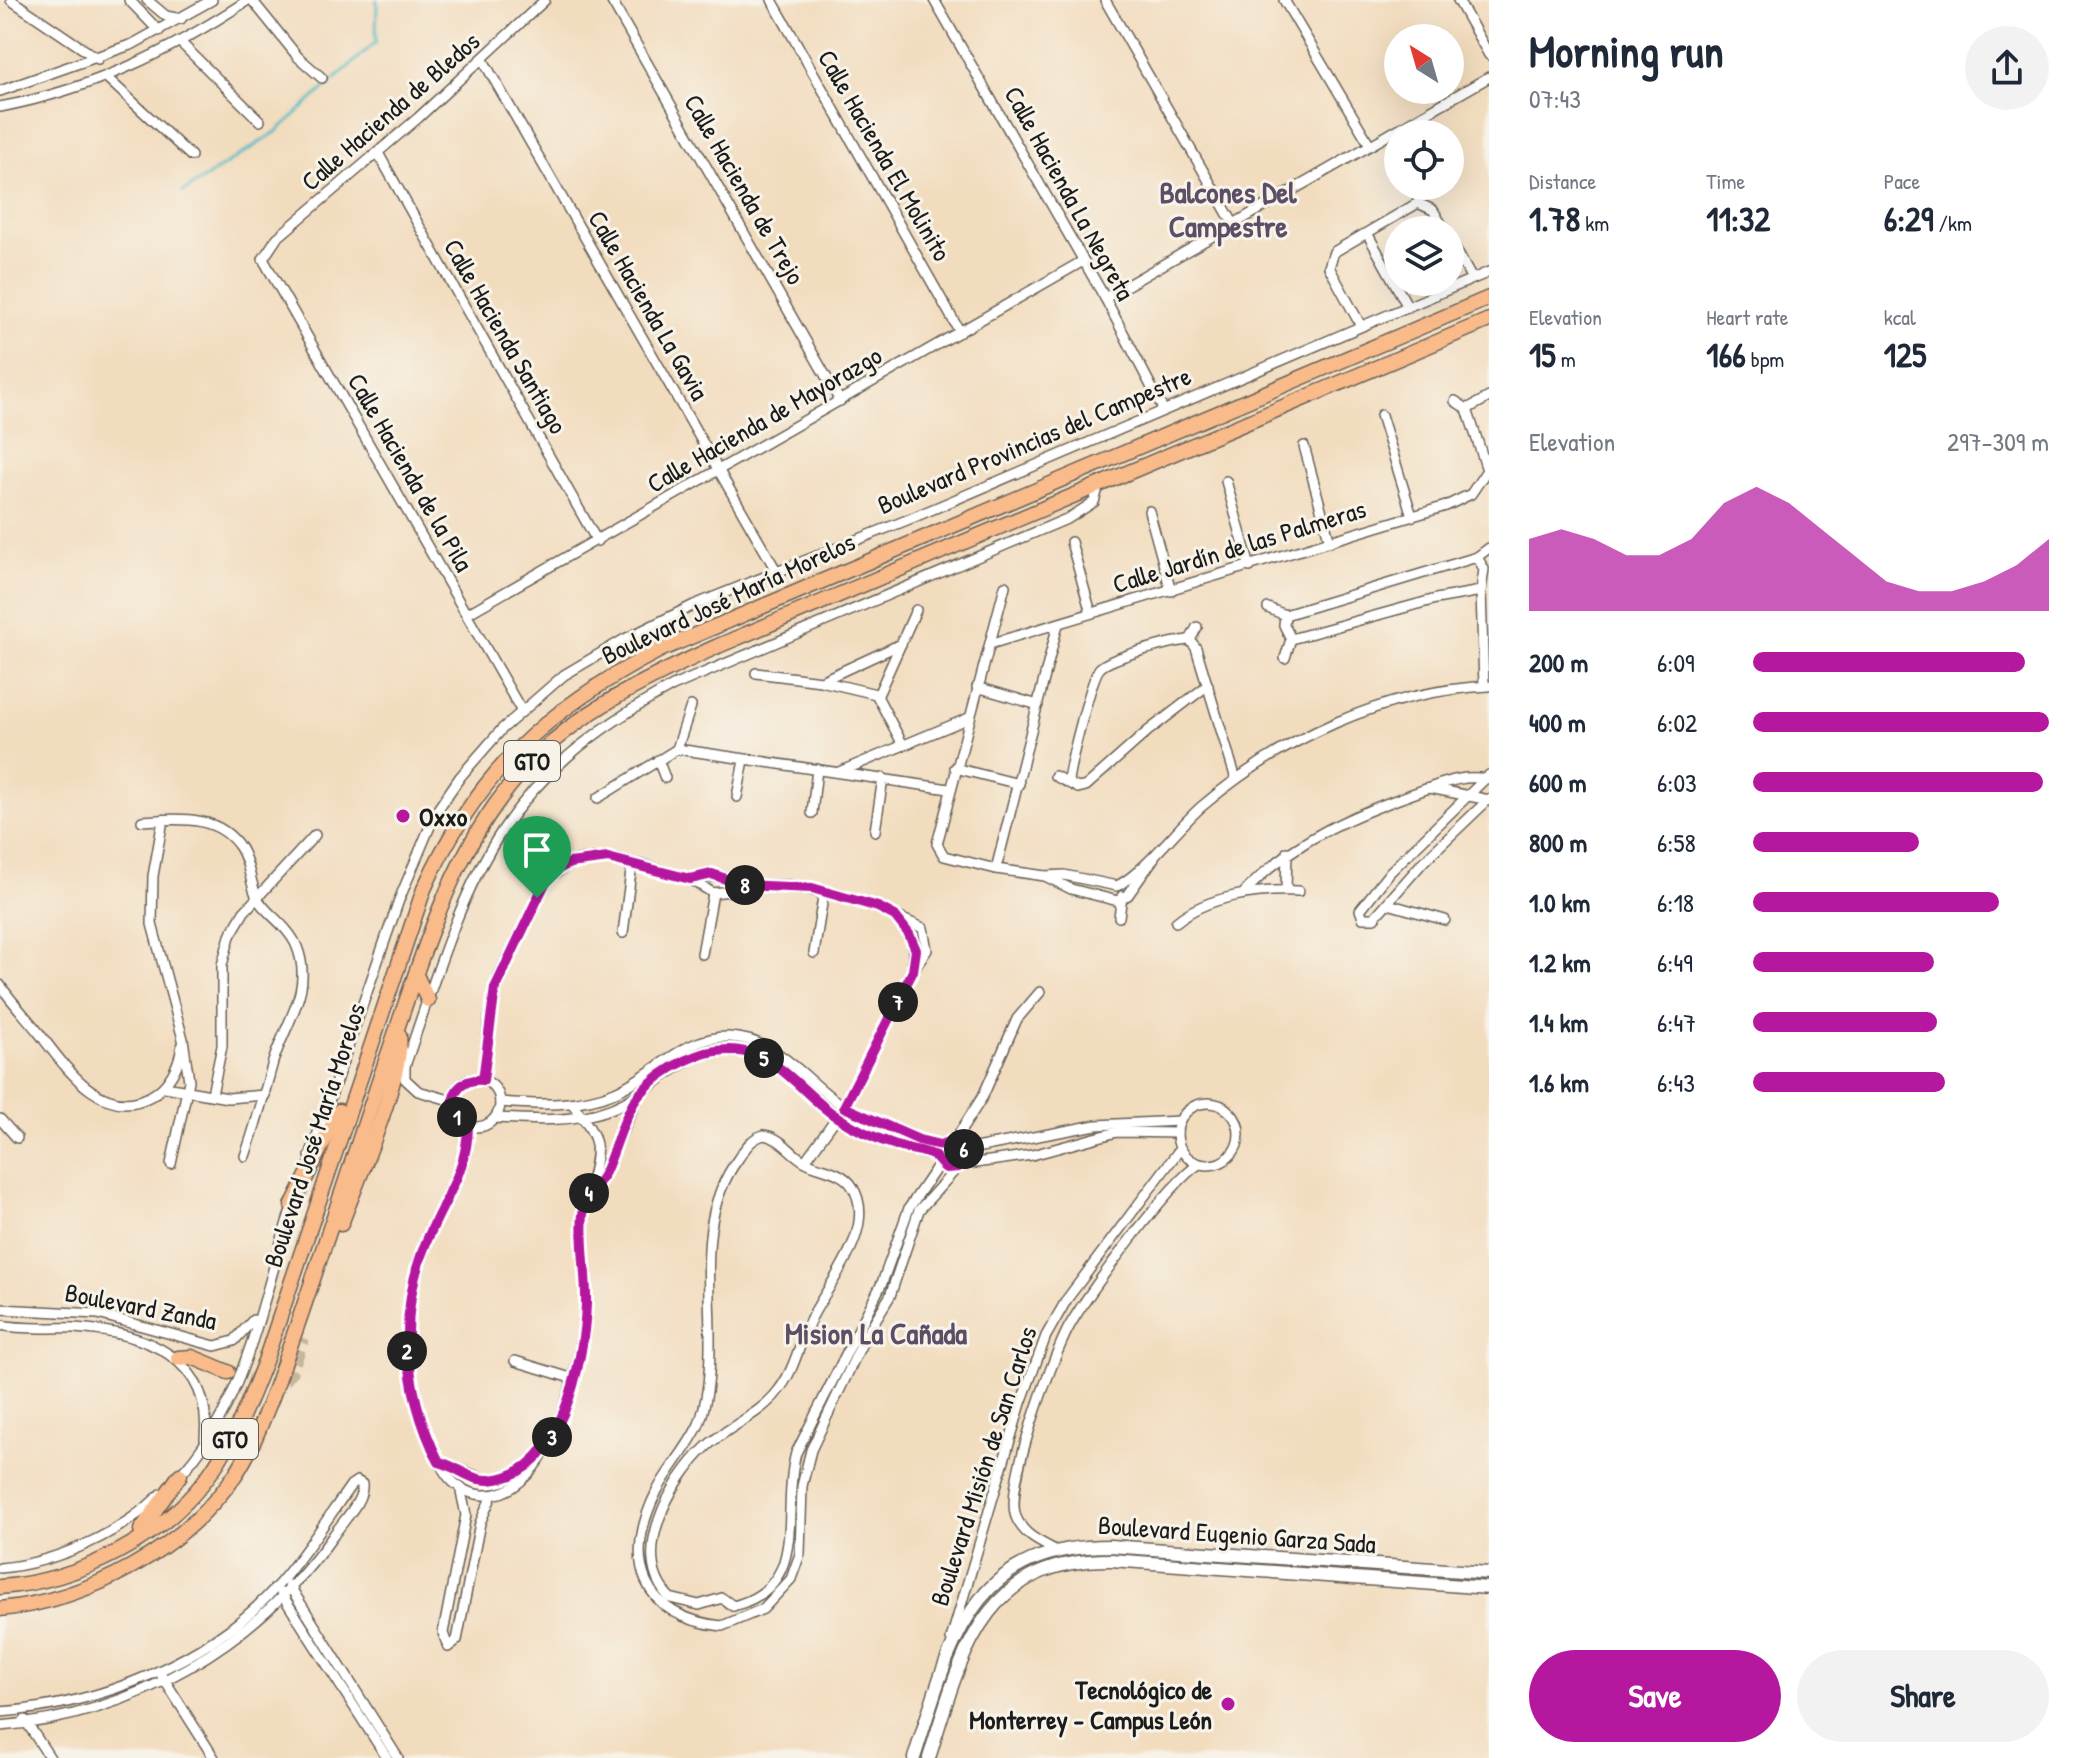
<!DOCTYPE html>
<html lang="en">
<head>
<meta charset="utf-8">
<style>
	:root { --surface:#fff; --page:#f2f2f3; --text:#1f2937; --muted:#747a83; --accent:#b5179e }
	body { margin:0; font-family:"Patrick Hand",sans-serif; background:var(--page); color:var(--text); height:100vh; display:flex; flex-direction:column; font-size:30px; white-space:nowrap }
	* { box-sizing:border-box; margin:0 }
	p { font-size:26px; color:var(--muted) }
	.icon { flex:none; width:44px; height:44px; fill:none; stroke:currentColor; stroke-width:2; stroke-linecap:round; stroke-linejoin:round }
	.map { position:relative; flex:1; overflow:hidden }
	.drawer { display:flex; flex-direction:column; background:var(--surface); width:600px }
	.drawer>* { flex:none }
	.needle { width:52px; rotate:323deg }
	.fabs { position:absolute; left:1384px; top:24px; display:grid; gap:16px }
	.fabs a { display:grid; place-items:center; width:80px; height:80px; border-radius:50%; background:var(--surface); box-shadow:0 8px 32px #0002; font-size:40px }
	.pin { position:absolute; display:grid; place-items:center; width:68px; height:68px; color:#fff; margin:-82px -34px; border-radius:50% 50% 50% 0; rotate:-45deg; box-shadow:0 0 8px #0007 }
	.pin .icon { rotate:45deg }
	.km { position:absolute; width:40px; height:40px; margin:-20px; border-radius:50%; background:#222; color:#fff; font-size:22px; line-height:40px; text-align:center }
	.round { display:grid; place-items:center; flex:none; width:84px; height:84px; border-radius:42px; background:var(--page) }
	.headline { display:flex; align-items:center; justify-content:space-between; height:136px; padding:0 40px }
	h1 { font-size:44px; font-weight:700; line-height:60px }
	.stats { display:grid; grid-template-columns:repeat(3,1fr); gap:12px; height:136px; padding:8px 40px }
	.stats div { display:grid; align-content:center }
	.stats b { font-size:34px; font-weight:700 }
	.stats small { font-size:22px; font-weight:400 }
	.stats p { font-size:22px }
	.chart { height:224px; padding:16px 40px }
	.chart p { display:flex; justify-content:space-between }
	.chart svg { width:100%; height:144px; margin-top:8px; fill:var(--accent); opacity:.7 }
	.primary-button { display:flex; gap:16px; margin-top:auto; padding:16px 40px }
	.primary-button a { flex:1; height:92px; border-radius:48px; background:var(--accent); color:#fff; font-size:32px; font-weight:700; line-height:92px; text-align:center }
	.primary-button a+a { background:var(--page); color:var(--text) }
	ul { padding:0 40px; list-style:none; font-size:26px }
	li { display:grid; grid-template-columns:128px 96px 1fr; align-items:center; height:60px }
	li i { height:20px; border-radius:10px; background:var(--accent) }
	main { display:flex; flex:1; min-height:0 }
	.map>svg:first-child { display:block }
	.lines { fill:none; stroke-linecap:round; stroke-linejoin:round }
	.stream { stroke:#4bb9c3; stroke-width:3 }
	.primary-tunnel { stroke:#c7b69e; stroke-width:14; stroke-dasharray:14 7; stroke-linecap:butt }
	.minor-casing { stroke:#675f55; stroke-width:12 }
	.tertiary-casing { stroke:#675f55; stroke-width:15 }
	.primary-casing { stroke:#675f55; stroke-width:17 }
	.minor { stroke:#fff; stroke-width:9 }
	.tertiary { stroke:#fff; stroke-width:12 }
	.primary { stroke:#fabb8b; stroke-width:14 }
	.route-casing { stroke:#fff; stroke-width:16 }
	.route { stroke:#b5179e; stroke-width:10 }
	.poi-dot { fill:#b5179e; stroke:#f7f3e8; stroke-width:3 }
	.labels { text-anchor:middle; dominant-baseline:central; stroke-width:6; stroke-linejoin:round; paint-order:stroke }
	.shield { fill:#f7f3e8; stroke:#5e5c59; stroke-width:2 }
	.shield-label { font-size:24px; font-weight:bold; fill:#1c1c1c }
	.street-label { font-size:26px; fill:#1c1c1c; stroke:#f7f3e8 }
	.poi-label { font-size:26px; font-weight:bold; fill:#1c1c1c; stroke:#f7f3e8; text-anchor:start }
	.quarter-label { font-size:30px; font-weight:bold; fill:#5b4e66; stroke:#f7f3e8 }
</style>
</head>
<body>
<main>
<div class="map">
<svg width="1489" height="1758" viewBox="0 0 1489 1758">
	<rect width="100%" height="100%" fill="#f7f3e8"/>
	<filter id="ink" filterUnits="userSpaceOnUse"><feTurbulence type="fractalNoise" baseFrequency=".0125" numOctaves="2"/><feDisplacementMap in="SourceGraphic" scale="16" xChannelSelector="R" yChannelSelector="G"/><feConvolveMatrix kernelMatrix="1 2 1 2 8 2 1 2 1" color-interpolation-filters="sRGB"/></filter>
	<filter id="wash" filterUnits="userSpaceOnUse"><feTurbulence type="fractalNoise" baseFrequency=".006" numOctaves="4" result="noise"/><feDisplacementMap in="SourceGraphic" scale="32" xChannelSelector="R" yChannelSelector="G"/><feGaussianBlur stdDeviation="1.8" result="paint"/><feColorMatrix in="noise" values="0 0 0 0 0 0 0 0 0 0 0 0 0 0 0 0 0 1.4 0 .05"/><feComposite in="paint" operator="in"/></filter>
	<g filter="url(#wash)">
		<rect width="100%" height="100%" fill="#f2dcbe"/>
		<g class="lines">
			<path class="stream" d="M183,192L276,132L376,42L377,0"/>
		</g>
	</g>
	<g filter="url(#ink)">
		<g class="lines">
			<path class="primary-tunnel" d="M228,1372L277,1389L290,1373L303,1338"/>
			<defs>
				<g id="minor">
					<path d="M11,0L98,59"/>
					<path d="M129,0L159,31"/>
					<path d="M147,0L166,16L181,19"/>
					<path d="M252,0L298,57L322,78"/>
					<path d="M611,0L840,401"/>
					<path d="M772,0L960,332"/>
					<path d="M934,0L1105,298L1163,409"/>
					<path d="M1105,0L1233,223"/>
					<path d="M1284,0L1370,145"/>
					<path d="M1458,0L1489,55"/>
					<path d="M181,43L260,121"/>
					<path d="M483,60L777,572"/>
					<path d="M106,77L191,156"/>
					<path d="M0,91L133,44L212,0"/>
					<path d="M0,107C91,90 171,51 248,0"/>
					<path d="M378,153L597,541"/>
					<path d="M1367,233L1408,307"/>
					<path d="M1450,239L1472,279"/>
					<path d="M1105,298L1489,77"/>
					<path d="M1361,326L1329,267L1334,252L1418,203L1433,210L1445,230"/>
					<path d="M1455,401L1467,409"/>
					<path d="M1467,409L1487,470"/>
					<path d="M1467,409L1489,397"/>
					<path d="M1381,415L1412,516"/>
					<path d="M1304,446L1330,542"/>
					<path d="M1226,481L1250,567"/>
					<path d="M1149,511L1171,591"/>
					<path d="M1071,542L1091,613"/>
					<path d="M1477,557L1484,569L1481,591L1484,686"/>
					<path d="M1005,586L937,844L944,856L996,869L1045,876L1064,875L1117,886C1144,873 1177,828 1201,807C1281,739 1383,691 1489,686"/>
					<path d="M1268,608L1285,615"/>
					<path d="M467,614L1083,261"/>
					<path d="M1285,615L1477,557L1489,548"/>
					<path d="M1285,615L1284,625L1291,639"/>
					<path d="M1291,639L1436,599L1481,591"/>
					<path d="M1190,640L1196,648L1236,779"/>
					<path d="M1190,640L1197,627"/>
					<path d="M990,644L1446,506L1471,494L1489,467"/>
					<path d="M1285,658L1291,639"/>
					<path d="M756,673L821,681L876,694L903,745"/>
					<path d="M821,681L901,644"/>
					<path d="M977,687L1038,705"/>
					<path d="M878,695L916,610"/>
					<path d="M521,710L263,259L277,238L418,118L545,0"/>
					<path d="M677,749L949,789"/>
					<path d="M658,760L665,778"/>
					<path d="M955,768L1019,784"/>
					<path d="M839,772L969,718"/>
					<path d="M1489,775L1390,872L1360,910L1363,918H1374L1423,862L1489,799"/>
					<path d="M1055,776L1078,788L1086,786L1148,731L1208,685"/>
					<path d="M1068,782C1069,768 1092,675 1100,668C1111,657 1173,641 1190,640"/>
					<path d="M1430,788L1489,800"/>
					<path d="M737,797L744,760"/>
					<path d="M598,798L677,749L691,706"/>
					<path d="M812,813L817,769"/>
					<path d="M163,820L153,876L152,924L183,1039L189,1081L171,1164"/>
					<path d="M142,821C176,819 219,813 241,849C249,862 250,881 256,895C261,911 288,924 297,947C314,990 285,1023 273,1062C264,1094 256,1125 245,1156"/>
					<path d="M875,831L883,778"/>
					<path d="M996,869L1058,624"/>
					<path d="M1045,876L1071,889L1118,901L1128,895L1154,858"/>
					<path d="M690,879L722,876L742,885"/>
					<path d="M1286,890L1287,852"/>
					<path d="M1243,894C1292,839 1358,813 1426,789C1447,782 1463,775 1486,779"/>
					<path d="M1388,904L1445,920"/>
					<path d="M895,916L913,942V970"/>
					<path d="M1119,917L1122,896"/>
					<path d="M1176,922C1207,896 1260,889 1299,891"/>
					<path d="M623,933L632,864"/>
					<path d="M814,953L824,891"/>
					<path d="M702,954L713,893"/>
					<path d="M0,985C12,1002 26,1017 39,1033C64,1065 102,1123 151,1096C169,1086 179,1066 182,1046"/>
					<circle cx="476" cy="1103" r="24"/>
					<path d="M483,1080L489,1019L499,976L548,878L577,860L608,858L647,866L690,879L713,893L730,891L742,885H789L863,902L923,928L927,950L913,971L844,1107L805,1161"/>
					<path d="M165,1087L228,1098L265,1095"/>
					<path d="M212,1094L222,1046V965L230,936L244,912L315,835"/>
					<path d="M453,1101L418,1091L405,1079V1066C468,882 489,785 673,686L1069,518L1094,502L1099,485"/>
					<path d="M500,1102C539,1105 579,1107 615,1092C655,1075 683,1036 729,1037C775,1039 799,1073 832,1098C850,1113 914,1148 938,1144C944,1143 948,1140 955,1140L965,1150"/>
					<circle cx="1208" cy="1134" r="31"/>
					<path d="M495,1118C534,1120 573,1123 610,1109C657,1092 685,1043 740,1051C781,1056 802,1094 834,1115C865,1136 900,1147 936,1157"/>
					<path d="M0,1119L17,1138"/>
					<path d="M468,1125C468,1167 446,1195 430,1232C396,1309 403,1391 441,1465C449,1482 464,1494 483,1495C551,1500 583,1356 586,1307C588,1277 580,1246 583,1216C585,1196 599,1163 596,1145C594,1130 580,1115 572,1103"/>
					<path d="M955,1140L983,1096L1017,1019L1040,992"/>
					<path d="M965,1150L1096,1125L1180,1121"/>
					<path d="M310,1156L399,900L436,812L460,777L502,729L564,675L625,639L694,605L912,518L1489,272"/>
					<path d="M936,1159L942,1167L954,1169L961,1165L1032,1155L1117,1132L1177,1133"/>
					<path d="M587,1194L604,1174L638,1096"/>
					<path d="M0,1309L98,1314L215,1346L234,1341L253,1320"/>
					<path d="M0,1325C25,1330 49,1327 74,1328C144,1332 213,1357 205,1439"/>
					<path d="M515,1361L574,1379"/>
					<path d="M439,1462C480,1472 485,1496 532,1464"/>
					<path d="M177,1478C247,1407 262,1295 293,1204"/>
					<path d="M460,1487L466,1515L443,1633L448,1647L457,1640L480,1523L492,1495"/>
					<path d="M1057,1551C1040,1542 1024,1536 1016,1517C1004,1486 1053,1356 1070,1325C1090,1291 1169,1183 1199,1164"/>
					<path d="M0,1568C56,1563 120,1534 161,1494"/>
					<path d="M289,1585L398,1758"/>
					<path d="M281,1593L387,1758"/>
					<path d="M733,1606L722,1598L699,1605L670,1598C628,1556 671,1480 706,1447C728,1426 760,1415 778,1391C795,1370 799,1343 811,1319C828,1283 879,1228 852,1186C842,1170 820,1170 804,1161C789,1152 782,1138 764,1135C751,1138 745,1149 738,1159C697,1215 711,1281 710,1346C710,1372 708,1400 699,1424C688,1448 669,1468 657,1491C622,1560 641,1617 722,1626L763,1609L791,1579L800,1554L802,1486L811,1450L865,1337L890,1296L919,1210L958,1167"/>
					<path d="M733,1606C811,1586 780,1513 796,1453L882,1283L909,1208L939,1164"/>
					<path d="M951,1639L1021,1403L1046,1336L1067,1299L1180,1149"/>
					<path d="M162,1676L214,1758"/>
					<path d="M0,1712C100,1705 211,1661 279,1584C306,1553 327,1519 351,1485L357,1481L362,1484C364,1501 342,1522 333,1536C257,1644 133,1716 0,1726"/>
					<path d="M25,1720L50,1758"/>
				</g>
				<g id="tertiary">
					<path d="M914,1758C950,1647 967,1546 1110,1546L1489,1573"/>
					<path d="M929,1758C961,1656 981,1559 1111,1560L1489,1588"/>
				</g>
				<g id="primary">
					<path d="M416,975L428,1000"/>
					<path d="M292,1206L339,1111"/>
					<path d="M341,1224C356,1183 405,1073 399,1035"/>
					<path d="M178,1358L192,1357L228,1372"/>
					<path d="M141,1530L180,1475"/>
					<path d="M0,1587C79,1581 166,1537 211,1472C235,1438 250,1399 265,1361L424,889C476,773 548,708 660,650L1489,298"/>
					<path d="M0,1609C89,1600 184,1549 235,1475C251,1451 261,1424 272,1397C314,1281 351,1163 391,1046C426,946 453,844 528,765C581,709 649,678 718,646L1489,320"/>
				</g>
			</defs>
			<use href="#minor" class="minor-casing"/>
			<use href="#tertiary" class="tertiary-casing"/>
			<use href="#primary" class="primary-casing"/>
			<use href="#minor" class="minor"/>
			<use href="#tertiary" class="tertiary"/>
			<use href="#primary" class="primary"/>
		</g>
	</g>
	<g class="lines" filter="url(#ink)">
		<defs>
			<path id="route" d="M608,858L690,879L712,874L742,885L812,888L878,907L895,916L909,934L916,950L913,971L844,1107L919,1140L940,1145L955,1140L964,1147L965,1155L958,1167L946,1168C941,1165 938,1159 934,1156C925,1150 909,1150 899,1146C876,1139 853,1128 834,1115C802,1093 781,1057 740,1051C705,1045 662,1068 639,1095C625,1112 615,1151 605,1172C597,1188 585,1195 583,1214C580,1244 587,1274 586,1304C584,1362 561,1476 489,1480C470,1481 457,1466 439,1462C402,1389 396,1304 432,1229C448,1194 468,1166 468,1125C442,1110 453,1077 483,1080L495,988L545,883L556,870L570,863Z"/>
		</defs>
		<use href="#route" class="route-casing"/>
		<use href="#route" class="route"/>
	</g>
	<g class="poi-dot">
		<circle cx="403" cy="816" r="8"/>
		<circle cx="1228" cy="1704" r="8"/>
	</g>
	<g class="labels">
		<g class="shield">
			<rect x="504" y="741" width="56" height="40" rx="6"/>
			<rect x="202" y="1419" width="56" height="40" rx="6"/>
		</g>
		<g class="shield-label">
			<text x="532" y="761">GTO</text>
			<text x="230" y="1439">GTO</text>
		</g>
		<g class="street-label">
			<text transform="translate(390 111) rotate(-41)">Calle Hacienda de Bledos</text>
			<text transform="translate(885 155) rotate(60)">Calle Hacienda El Molinito</text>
			<text transform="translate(745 189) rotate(60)">Calle Hacienda de Trejo</text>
			<text transform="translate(1070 193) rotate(61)">Calle Hacienda La Negreta</text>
			<text transform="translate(649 305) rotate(60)">Calle Hacienda La Gavia</text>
			<text transform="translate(506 336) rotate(60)">Calle Hacienda Santiago</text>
			<text transform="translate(764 419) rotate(-30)">Calle Hacienda de Mayorazgo</text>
			<text transform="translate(1034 440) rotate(-23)">Boulevard Provincias del Campestre</text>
			<text transform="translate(411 472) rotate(60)">Calle Hacienda de la Pila</text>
			<text transform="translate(1239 546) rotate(-17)">Calle Jardín de las Palmeras</text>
			<text transform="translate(728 598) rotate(-25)">Boulevard José María Morelos</text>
			<text transform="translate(314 1135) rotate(-72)">Boulevard José María Morelos</text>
			<text transform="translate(141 1306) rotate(11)">Boulevard Zanda</text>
			<text transform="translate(983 1466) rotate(-72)">Boulevard Misión de San Carlos</text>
			<text transform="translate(1237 1534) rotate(4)">Boulevard Eugenio Garza Sada</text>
		</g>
		<g class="poi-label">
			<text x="419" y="816">Oxxo</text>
			<text x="1212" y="1689" text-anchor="end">Tecnológico de<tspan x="1212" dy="30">Monterrey - Campus León</tspan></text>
		</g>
		<g class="quarter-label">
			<text x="1228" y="192">Balcones Del<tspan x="1228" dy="34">Campestre</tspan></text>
			<text x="876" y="1333">Mision La Cañada</text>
		</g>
	</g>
</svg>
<div class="fabs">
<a><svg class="needle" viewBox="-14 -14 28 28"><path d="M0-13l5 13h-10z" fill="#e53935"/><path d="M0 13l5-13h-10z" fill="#747a83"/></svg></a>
<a><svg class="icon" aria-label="locate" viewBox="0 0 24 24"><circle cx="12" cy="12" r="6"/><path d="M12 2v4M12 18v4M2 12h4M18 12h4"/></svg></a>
<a><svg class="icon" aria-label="layers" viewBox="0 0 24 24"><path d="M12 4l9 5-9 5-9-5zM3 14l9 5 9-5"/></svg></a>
</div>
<div class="pin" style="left:537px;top:898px;background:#1e9e55"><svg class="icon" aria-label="arrive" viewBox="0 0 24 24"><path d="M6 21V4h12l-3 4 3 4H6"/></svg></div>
<b class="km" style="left:457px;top:1117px">1</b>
<b class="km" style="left:407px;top:1351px">2</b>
<b class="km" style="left:552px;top:1437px">3</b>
<b class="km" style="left:589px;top:1193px">4</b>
<b class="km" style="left:764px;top:1058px">5</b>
<b class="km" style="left:964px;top:1149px">6</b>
<b class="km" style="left:898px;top:1002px">7</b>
<b class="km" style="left:745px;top:885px">8</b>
</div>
<section class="drawer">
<div class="headline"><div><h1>Morning run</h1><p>07:43</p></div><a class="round"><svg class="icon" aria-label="share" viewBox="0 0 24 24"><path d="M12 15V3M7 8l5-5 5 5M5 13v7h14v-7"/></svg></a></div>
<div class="stats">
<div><p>Distance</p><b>1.78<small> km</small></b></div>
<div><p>Time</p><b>11:32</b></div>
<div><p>Pace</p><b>6:29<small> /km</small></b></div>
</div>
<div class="stats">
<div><p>Elevation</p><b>15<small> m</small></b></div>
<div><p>Heart rate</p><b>166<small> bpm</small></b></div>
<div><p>kcal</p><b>125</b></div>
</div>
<div class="chart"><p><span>Elevation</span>297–309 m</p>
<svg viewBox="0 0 160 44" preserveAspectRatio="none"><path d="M0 44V22L10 19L20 22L30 27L40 27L50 22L60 11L70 6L80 11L90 19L100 27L110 35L120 38L130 38L140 35L150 30L160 22V44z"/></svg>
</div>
<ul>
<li><b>200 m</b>6:09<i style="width:92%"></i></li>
<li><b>400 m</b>6:02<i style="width:100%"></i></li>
<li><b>600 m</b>6:03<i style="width:98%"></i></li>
<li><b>800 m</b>6:58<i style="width:56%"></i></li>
<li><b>1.0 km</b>6:18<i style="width:83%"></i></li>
<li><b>1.2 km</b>6:49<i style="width:61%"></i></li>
<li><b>1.4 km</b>6:47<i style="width:62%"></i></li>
<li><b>1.6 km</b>6:43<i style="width:65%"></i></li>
</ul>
<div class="primary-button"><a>Save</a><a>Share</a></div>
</section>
</main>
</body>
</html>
